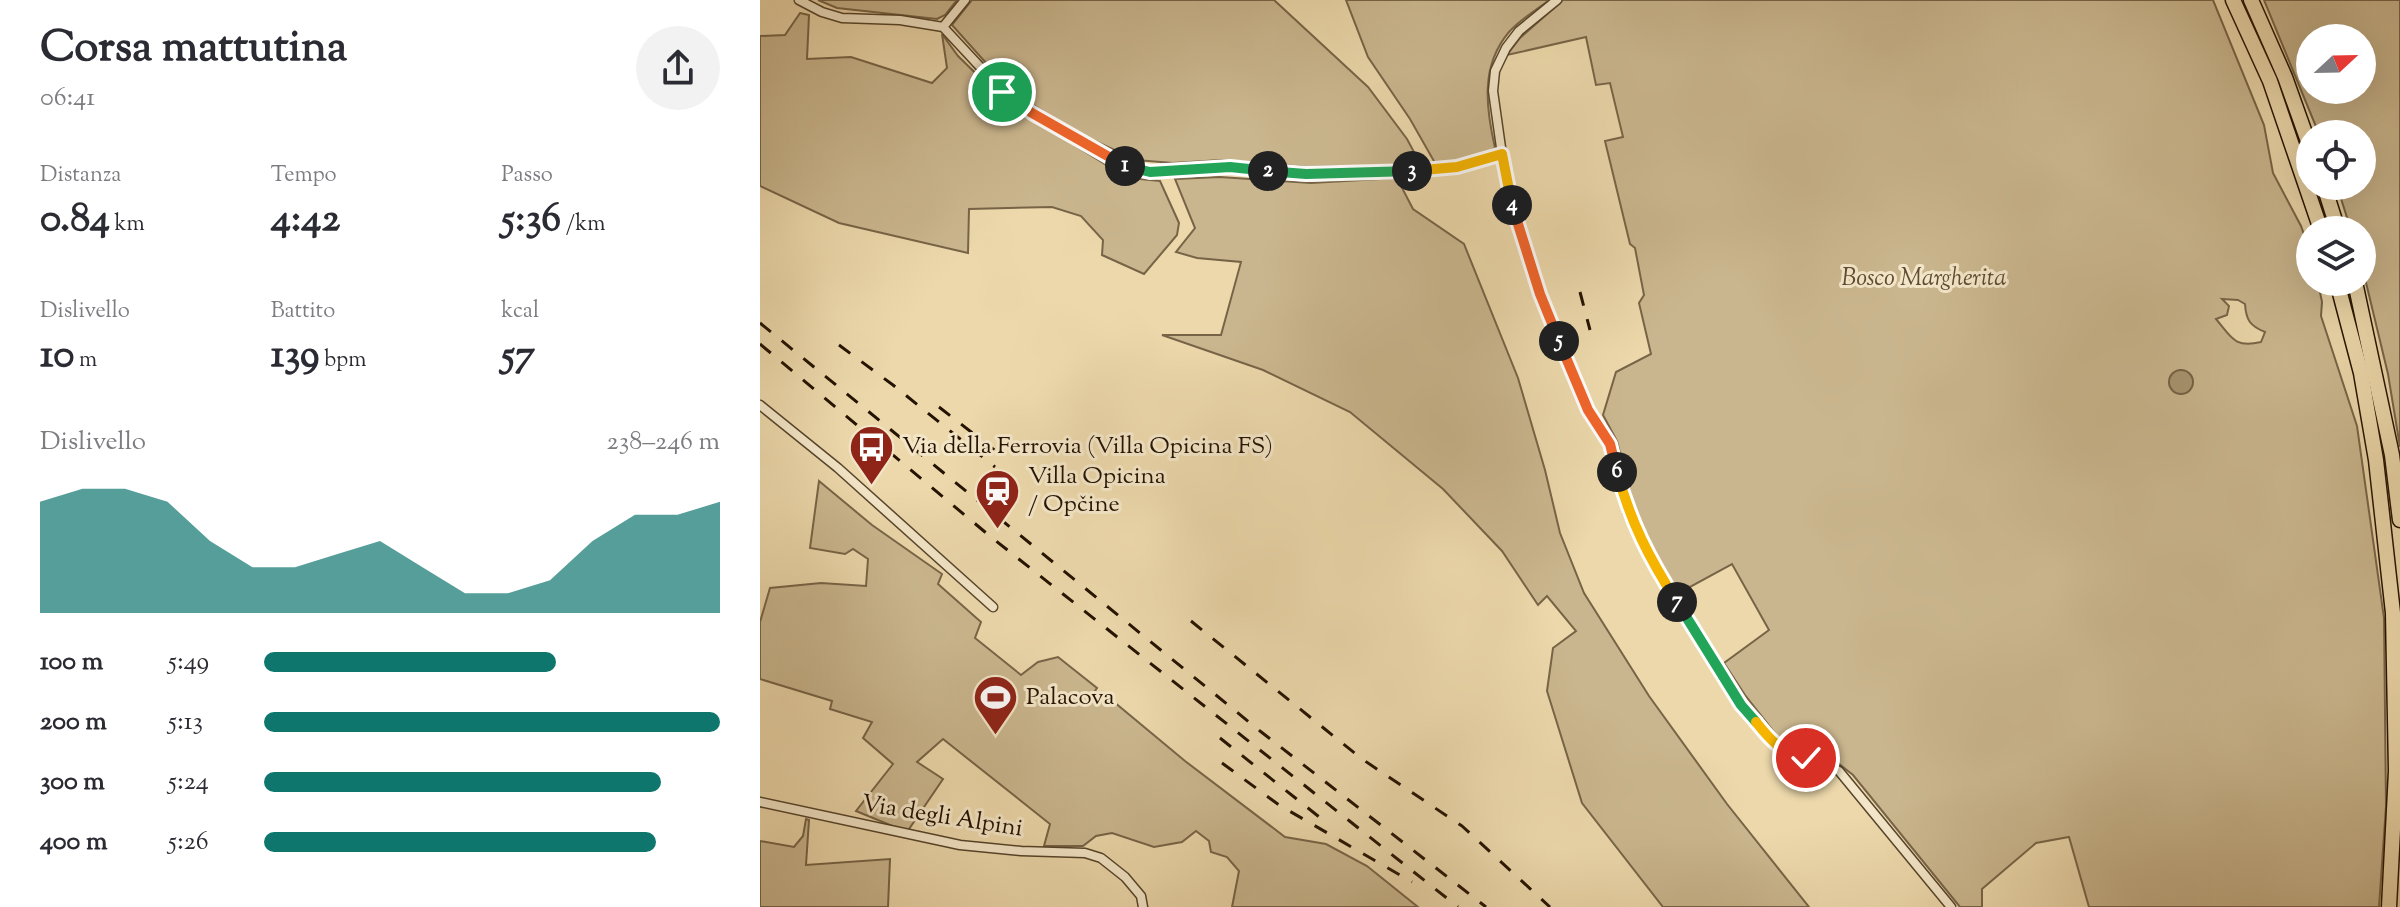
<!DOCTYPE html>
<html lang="it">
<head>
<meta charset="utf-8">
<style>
	:root { --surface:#fff; --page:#f2f2f3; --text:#2b2b33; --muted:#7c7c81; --accent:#0f766e }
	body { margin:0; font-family:"Sorts Mill Goudy",serif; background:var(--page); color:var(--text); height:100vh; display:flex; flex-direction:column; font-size:30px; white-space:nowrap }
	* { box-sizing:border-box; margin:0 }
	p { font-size:26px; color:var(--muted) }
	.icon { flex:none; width:44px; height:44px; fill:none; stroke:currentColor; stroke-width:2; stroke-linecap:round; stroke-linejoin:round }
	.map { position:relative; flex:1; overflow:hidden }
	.drawer { display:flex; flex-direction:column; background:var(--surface); width:760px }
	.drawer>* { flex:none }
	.needle { width:52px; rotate:68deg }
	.fabs { position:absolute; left:1536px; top:24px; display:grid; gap:16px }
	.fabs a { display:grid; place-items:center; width:80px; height:80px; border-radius:50%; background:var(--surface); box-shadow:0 8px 32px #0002; font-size:40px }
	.pin { position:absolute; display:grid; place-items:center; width:68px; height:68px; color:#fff; margin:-34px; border:4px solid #fff; border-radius:50%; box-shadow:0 2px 8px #0007 }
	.km { position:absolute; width:40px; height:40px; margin:-20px; border-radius:50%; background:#222; color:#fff; font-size:22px; line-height:40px; text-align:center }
	.round { display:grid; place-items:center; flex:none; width:84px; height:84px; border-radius:42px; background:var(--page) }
	.overview { display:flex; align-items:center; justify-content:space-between; height:136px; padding:0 40px }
	h1 { font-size:44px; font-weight:700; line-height:60px }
	.figures { display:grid; grid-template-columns:repeat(3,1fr); gap:12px; height:136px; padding:8px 40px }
	.figures div { display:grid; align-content:center }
	.figures b { font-size:40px; font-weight:700 }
	.figures small { font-size:22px; font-weight:400 }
	.figures p { font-size:22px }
	.chart { height:224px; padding:16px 40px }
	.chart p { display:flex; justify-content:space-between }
	.chart svg { width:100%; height:144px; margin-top:8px; fill:var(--accent); opacity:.7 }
	ul { padding:0 40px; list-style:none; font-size:26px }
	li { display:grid; grid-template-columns:128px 96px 1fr; align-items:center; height:60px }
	li i { height:20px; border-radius:10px; background:var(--accent) }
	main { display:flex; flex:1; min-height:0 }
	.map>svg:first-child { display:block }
	.green { fill:#cab68e; stroke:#776447; stroke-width:2; fill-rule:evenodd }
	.water { fill:#a89571; stroke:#736144; stroke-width:2 }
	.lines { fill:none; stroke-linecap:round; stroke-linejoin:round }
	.minor-casing { stroke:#56442b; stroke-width:11 }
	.motorway-casing { stroke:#241200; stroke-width:17 }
	.minor { stroke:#f3e6c8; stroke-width:8 }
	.motorway { stroke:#ecd8ab; stroke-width:14 }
	.rail { stroke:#241200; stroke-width:3; stroke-dasharray:14 14; stroke-linecap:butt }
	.split-1-casing { stroke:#fff; stroke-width:16 }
	.split-2-casing { stroke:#fff; stroke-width:16 }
	.split-3-casing { stroke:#fff; stroke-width:16 }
	.split-4-casing { stroke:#fff; stroke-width:16 }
	.split-5-casing { stroke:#fff; stroke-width:16 }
	.split-6-casing { stroke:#fff; stroke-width:16 }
	.split-7-casing { stroke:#fff; stroke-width:16 }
	.split-8-casing { stroke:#fff; stroke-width:16 }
	.split-9-casing { stroke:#fff; stroke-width:16 }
	.split-1 { stroke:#f0652b; stroke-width:10 }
	.split-2 { stroke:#22a559; stroke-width:10 }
	.split-3 { stroke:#22a559; stroke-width:10 }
	.split-4 { stroke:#f5b400; stroke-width:10 }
	.split-5 { stroke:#f0652b; stroke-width:10 }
	.split-6 { stroke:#f0652b; stroke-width:10 }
	.split-7 { stroke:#f5b400; stroke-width:10 }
	.split-8 { stroke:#22a559; stroke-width:10 }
	.split-9 { stroke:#f5b400; stroke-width:10 }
	.labels { text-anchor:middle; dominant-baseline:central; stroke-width:6; stroke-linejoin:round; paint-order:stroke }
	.park-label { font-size:24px; font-style:italic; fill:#5e4b32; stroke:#f3e6c8 }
	.poi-label { font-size:24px; fill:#241200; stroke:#f3e6c8; text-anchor:start }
	.street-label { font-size:24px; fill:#241200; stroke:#f3e6c8 }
</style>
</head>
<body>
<main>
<section class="drawer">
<div class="overview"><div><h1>Corsa mattutina</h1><p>06:41</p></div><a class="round"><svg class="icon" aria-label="share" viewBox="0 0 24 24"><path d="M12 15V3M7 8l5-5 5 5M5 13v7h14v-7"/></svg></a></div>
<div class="figures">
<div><p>Distanza</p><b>0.84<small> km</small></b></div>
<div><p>Tempo</p><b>4:42</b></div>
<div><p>Passo</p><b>5:36<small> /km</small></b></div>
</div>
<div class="figures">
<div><p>Dislivello</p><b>10<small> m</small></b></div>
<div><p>Battito</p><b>139<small> bpm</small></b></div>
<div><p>kcal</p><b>57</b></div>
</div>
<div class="chart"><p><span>Dislivello</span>238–246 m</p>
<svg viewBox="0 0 160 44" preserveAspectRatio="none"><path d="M0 44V10L10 6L20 6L30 10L40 22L50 30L60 30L70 26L80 22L90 30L100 38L110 38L120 34L130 22L140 14L150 14L160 10V44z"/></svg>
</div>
<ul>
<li><b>100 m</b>5:49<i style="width:64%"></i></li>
<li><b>200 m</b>5:13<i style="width:100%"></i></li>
<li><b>300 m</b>5:24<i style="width:87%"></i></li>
<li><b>400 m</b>5:26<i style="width:86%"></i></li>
</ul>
</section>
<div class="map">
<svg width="1640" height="907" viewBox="0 0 1640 907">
	<rect width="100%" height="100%" fill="#ecd8ab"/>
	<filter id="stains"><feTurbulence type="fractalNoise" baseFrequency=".0025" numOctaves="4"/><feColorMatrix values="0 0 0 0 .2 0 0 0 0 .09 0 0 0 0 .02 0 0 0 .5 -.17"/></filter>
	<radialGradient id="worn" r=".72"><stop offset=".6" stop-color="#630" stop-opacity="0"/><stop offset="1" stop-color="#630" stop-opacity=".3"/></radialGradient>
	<g class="green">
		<path d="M58,0H197L185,15L177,19L77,8Z"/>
		<path d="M212,0H514L608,87L647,139L661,165L547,167L461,160L413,163L376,160L322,135L252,92L192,25Z"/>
		<path d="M586,0H789C777,10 760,19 749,32C720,66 726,108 735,148C716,159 697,161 675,163L650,119L608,57Z"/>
		<path d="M803,0H1453L1504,125L1513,173L1541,226L1548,246L1550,282H1558L1562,302L1561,316L1597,426L1624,618L1626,806L1619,907H1329L1309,837L1276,843L1222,889V907H1200L1093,775L1069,756L1046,752L1021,741L985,695L964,663L1009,630L972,564L919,593L897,560L878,524L857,441L843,415L856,372L891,354L879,303L884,295L875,248L870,244L845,141L863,137L850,83L836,85L826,37L747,55L760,38ZM1462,299L1478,300L1485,304C1486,320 1490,326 1505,332L1501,342C1474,348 1472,338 1456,319L1467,315L1469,306Z"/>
		<path d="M1504,0H1640V447L1628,374L1602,266V230H1591L1577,186H1602V134H1559ZM1550,38H1602V90H1550Z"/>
		<path d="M40,13L49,15L47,59L91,57L172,83L187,68L182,34L198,56L246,103L358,172L380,179L400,181L419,223L417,235L384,274L342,255L343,240L321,216L292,207L209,209L208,253L79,223L0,186V36L25,35Z"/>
		<path d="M460,177L551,183L637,178L653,209L704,244L758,378L785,470L800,533L824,593L889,696L967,804L1049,907H903L822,803L787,691L793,648L816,631L787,596L778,605L742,551L683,489L590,412L503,370L402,335H461L481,262L437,258L416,252L435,228L415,179Z"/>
		<path d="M59,481L112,525L182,574L178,584L221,622L215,638L261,675L278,662L298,657L337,688L335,691L340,695L342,692L425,761L525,837L566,844L607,866L658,907H472L479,871L467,857L451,852L449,841L436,831L422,842L394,847L352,833L336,836L323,846H284L290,824L183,739L157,762L183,779L147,832L96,811L133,764L103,738L112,722L70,709L72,701L0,679V622L10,588L61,583L106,586L108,559L93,549L85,554L50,548Z"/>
		<path d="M46,819L49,820L46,865L130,859L128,907H0V841L34,847L43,836Z"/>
	</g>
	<circle class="water" cx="1421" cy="382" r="12"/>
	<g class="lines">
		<defs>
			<g id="minor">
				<path d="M39,0L62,12L82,18L140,20L183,27L250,99L354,162L375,170L404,172L470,167L546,174L666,171L704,165L742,154"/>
				<path d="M797,0L759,31L746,48L735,71L733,91L746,183L780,294L828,410L850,444L868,513L891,560L957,668L981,705L1015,745L1025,752L1059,761L1079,771L1191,907"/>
				<path d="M183,27L205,0"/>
				<path d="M0,405L78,468L233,607"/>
				<path d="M0,802L200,845L261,851L325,853L341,858L365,877L381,896L383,907"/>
			</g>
			<g id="motorway">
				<path d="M1473,0L1510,81L1561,230"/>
				<path d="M1491,0L1525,77L1550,147"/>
				<path d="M1564,186L1578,230"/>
				<path d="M1577,282L1601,373L1616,460L1633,613L1636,771L1629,907"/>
				<path d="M1595,282L1632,455L1640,520"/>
			</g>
		</defs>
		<use href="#minor" class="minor-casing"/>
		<use href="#motorway" class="motorway-casing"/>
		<use href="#minor" class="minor"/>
		<use href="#motorway" class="motorway"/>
		<g class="rail">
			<path d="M820,292L830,330"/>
			<path d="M0,323L500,731L726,907"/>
			<path d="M0,344L231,537L698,907"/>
			<path d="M79,345L133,385L235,467"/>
			<path d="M179,407L242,456"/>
			<path d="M431,621L602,759L702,826L790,907"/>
			<path d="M460,738L563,820"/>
			<path d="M462,763L519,805L652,882"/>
		</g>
	</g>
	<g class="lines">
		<defs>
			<path id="split-1" d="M242,92L272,113L365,166"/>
			<path id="split-2" d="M365,166L390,172L470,167L508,171"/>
			<path id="split-3" d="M508,171L546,174L652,171"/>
			<path id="split-4" d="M652,171L697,167L742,154L752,205"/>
			<path id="split-5" d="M752,205L780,294L799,341"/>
			<path id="split-6" d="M799,341L828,410L850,444L857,472"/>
			<path id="split-7" d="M857,472C871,523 889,558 917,602"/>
			<path id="split-8" d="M917,602L981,705L996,722"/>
			<path id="split-9" d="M996,722C1011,741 1022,753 1046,758"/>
		</defs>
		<use href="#split-1" class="split-1-casing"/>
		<use href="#split-2" class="split-2-casing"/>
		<use href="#split-3" class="split-3-casing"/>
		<use href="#split-4" class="split-4-casing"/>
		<use href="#split-5" class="split-5-casing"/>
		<use href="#split-6" class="split-6-casing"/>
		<use href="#split-7" class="split-7-casing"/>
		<use href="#split-8" class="split-8-casing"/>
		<use href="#split-9" class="split-9-casing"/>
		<use href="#split-1" class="split-1"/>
		<use href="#split-2" class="split-2"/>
		<use href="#split-3" class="split-3"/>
		<use href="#split-4" class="split-4"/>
		<use href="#split-5" class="split-5"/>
		<use href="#split-6" class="split-6"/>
		<use href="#split-7" class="split-7"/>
		<use href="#split-8" class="split-8"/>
		<use href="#split-9" class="split-9"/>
	</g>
	<defs>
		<symbol id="bus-pin" viewBox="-11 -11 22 30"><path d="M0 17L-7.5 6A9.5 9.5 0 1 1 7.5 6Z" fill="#8f2418" stroke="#f3e6c8"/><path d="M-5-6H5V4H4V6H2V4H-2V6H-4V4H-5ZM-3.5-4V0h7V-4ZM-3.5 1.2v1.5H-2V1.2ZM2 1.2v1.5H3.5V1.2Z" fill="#fff"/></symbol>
		<symbol id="station-pin" viewBox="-11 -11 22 30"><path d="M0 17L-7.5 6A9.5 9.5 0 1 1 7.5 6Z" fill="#8f2418" stroke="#f3e6c8"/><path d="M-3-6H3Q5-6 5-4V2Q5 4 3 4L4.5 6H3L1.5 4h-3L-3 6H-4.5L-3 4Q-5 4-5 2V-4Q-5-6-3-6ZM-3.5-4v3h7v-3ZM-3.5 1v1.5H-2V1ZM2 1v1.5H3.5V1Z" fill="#fff"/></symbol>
		<symbol id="stadium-pin" viewBox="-11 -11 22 30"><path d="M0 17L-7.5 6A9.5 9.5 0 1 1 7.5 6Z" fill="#8f2418" stroke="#f3e6c8"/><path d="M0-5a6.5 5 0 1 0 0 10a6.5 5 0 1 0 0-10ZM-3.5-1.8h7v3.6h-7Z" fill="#fff"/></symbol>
	</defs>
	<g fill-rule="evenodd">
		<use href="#bus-pin" x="86" y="422" width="51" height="69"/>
		<use href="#station-pin" x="212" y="466" width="51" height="69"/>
		<use href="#stadium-pin" x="210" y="672" width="51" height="69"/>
	</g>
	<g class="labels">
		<g class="park-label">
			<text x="1164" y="279">Bosco Margherita</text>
		</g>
		<g class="poi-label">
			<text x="142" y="447">Via della Ferrovia (Villa Opicina FS)</text>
			<text x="268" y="477">Villa Opicina<tspan x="268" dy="28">/ Opčine</tspan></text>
			<text x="266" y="698">Palacova</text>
		</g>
		<g class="street-label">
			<text transform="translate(182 817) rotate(9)">Via degli Alpini</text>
		</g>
	</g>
	<rect width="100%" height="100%" filter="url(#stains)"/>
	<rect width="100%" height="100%" fill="url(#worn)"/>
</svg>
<div class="fabs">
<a><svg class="needle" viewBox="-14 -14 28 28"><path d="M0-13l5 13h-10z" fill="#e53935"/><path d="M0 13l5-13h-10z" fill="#7c7c81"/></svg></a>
<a><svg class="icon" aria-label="locate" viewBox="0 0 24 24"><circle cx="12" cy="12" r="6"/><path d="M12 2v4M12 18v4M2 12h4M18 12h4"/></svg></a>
<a><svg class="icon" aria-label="layers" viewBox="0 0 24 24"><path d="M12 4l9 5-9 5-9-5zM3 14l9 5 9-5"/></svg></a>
</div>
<div class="pin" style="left:242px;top:92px;background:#1e9e55"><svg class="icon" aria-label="arrive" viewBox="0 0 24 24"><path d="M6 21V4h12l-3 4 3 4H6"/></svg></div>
<div class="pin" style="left:1046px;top:758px;background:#d93025"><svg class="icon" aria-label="check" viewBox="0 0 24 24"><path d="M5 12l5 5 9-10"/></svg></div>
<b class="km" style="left:365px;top:166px">1</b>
<b class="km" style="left:508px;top:171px">2</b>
<b class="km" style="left:652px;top:171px">3</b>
<b class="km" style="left:752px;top:205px">4</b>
<b class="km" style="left:799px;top:341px">5</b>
<b class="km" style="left:857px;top:472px">6</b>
<b class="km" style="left:917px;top:602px">7</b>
</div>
</main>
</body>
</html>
